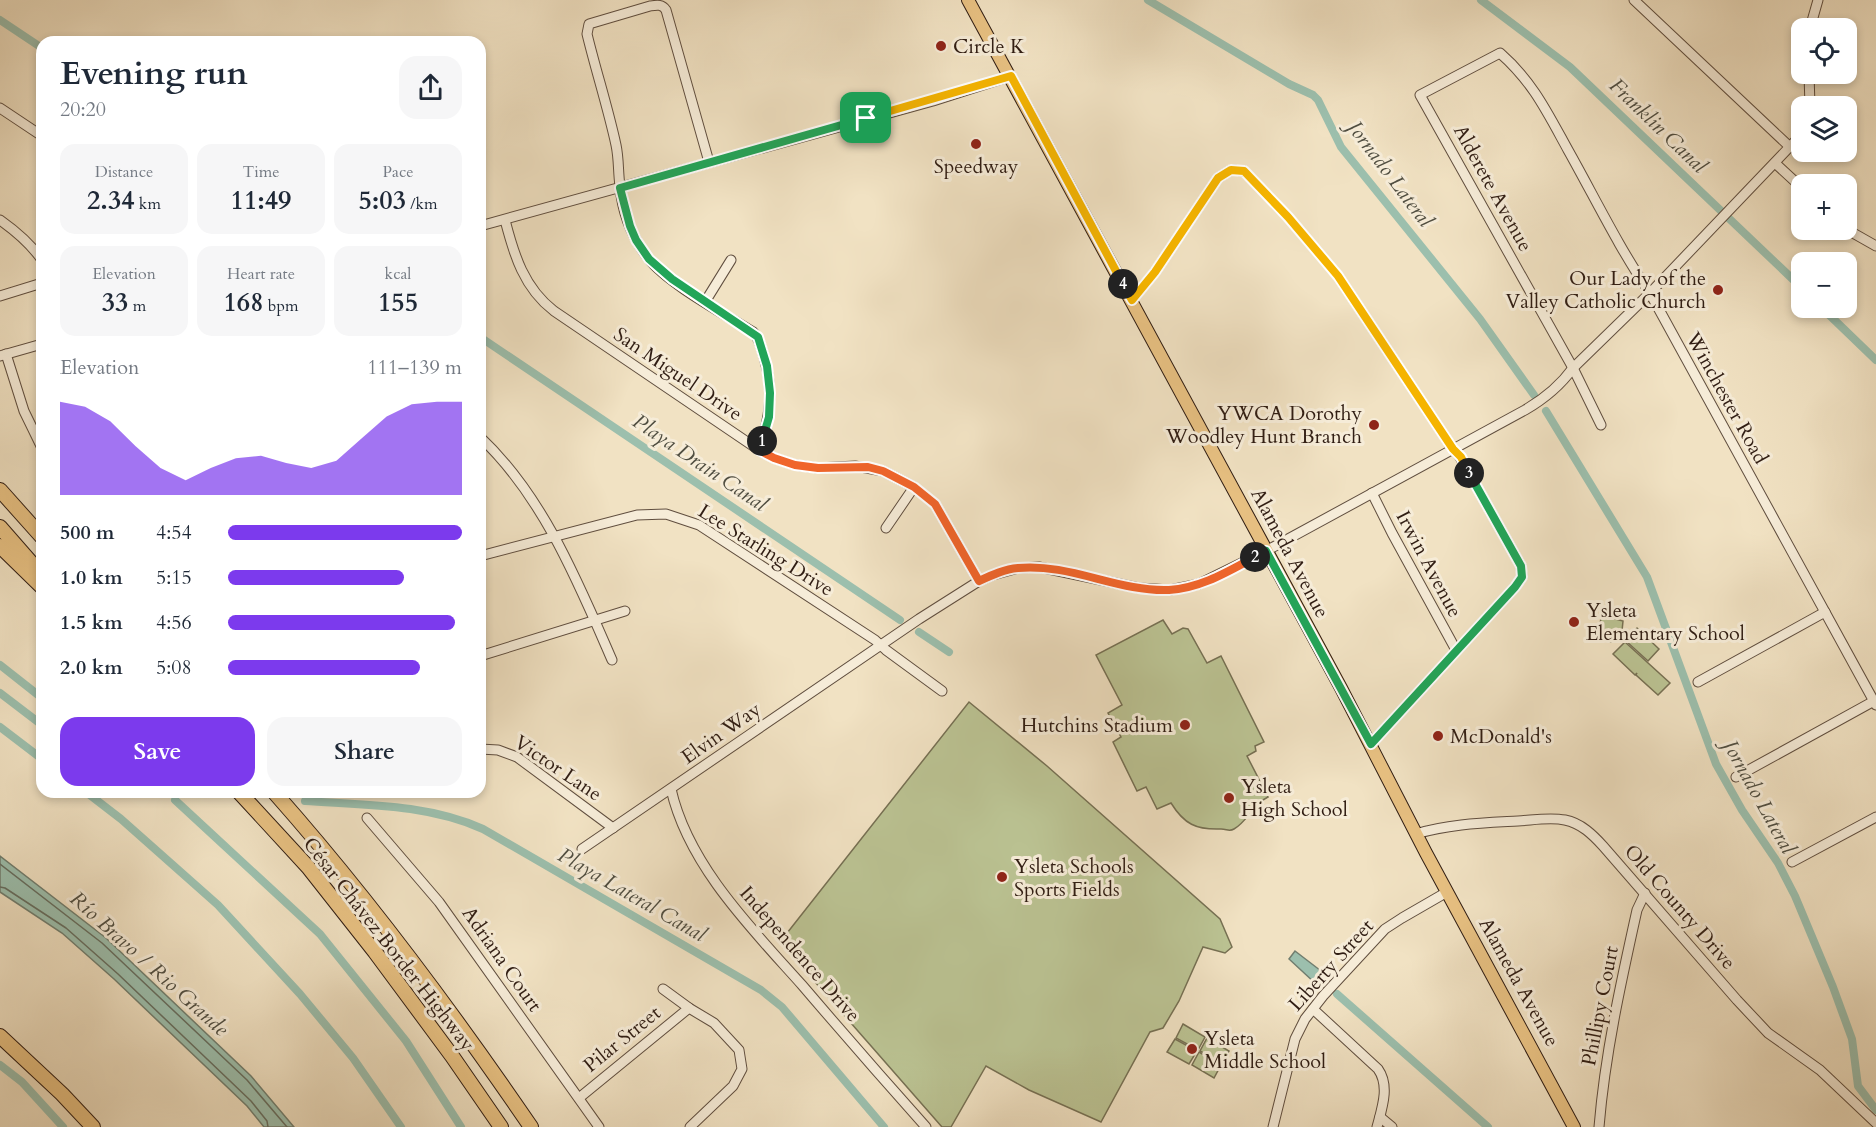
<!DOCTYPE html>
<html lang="en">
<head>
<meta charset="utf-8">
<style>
	:root { --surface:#fff; --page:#f6f6f7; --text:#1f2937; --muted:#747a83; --accent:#7c3aed }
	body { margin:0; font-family:Cardo,serif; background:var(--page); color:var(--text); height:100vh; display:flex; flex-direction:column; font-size:22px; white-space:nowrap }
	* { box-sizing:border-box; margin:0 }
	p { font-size:20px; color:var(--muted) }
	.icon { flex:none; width:33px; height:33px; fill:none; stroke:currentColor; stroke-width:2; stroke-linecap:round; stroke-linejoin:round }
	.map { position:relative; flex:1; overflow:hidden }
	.side { position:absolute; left:36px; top:36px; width:450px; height:762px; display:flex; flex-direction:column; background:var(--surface); border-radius:18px; box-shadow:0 3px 9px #0003 }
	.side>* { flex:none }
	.controls { position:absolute; left:1791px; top:18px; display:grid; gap:12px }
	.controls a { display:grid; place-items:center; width:66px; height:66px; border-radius:12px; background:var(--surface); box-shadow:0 3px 9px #0003; font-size:30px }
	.pin { position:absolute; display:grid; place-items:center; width:51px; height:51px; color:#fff; margin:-26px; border-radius:12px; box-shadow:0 3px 9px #0006 }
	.km { position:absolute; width:30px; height:30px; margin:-15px; border-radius:50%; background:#222; color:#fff; font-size:16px; line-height:30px; text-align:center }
	.round { display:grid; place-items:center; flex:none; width:63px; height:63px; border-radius:18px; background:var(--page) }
	.overview { display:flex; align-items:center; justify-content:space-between; height:102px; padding:0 24px }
	h1 { font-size:33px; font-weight:800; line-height:45px }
	.figures { display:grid; grid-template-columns:repeat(3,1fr); gap:9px; height:102px; padding:6px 24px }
	.figures div { display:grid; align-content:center; border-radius:15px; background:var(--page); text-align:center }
	.figures b { font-size:26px; font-weight:800 }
	.figures small { font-size:16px; font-weight:400 }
	.figures p { font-size:16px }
	.chart { height:168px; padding:12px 24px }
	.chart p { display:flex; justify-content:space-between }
	.chart svg { width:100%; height:108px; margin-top:6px; fill:var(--accent); opacity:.7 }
	.cta { display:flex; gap:12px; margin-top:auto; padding:12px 24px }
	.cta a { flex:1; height:69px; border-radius:18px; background:var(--accent); color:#fff; font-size:24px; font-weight:800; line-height:69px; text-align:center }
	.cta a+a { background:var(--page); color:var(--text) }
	ul { padding:0 24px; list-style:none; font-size:20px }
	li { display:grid; grid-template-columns:96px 72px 1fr; align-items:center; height:45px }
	li i { height:15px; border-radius:8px; background:var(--accent) }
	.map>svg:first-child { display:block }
	.green { fill:#bbc393; stroke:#767053; stroke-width:1.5 }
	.water { fill:#9cbfad; stroke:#717e6f; stroke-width:1.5 }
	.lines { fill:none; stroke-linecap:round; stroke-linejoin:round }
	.shore { stroke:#666e60; stroke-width:1.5 }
	.canal { stroke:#9cbfad; stroke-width:8 }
	.minor-casing { stroke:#604e3f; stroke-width:11 }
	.major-casing { stroke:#301d13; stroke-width:14 }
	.highway-casing { stroke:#301d13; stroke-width:16 }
	.minor { stroke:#f6ecd8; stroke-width:9 }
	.major { stroke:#e8c182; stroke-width:12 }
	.highway { stroke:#e8c182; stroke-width:14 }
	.split-1-casing { stroke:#fff; stroke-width:12 }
	.split-2-casing { stroke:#fff; stroke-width:12 }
	.split-3-casing { stroke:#fff; stroke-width:12 }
	.split-4-casing { stroke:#fff; stroke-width:12 }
	.split-5-casing { stroke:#fff; stroke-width:12 }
	.split-1 { stroke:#22a559; stroke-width:8 }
	.split-2 { stroke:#f0652b; stroke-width:8 }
	.split-3 { stroke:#22a559; stroke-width:8 }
	.split-4 { stroke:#f5b400; stroke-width:8 }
	.split-5 { stroke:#f5b400; stroke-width:8 }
	.poi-dot { fill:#8f2418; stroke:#f6ecd8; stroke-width:2 }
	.labels { text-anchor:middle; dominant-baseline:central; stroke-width:6; stroke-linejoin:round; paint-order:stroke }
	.poi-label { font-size:20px; fill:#301d13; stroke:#f6ecd8; text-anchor:start }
	.street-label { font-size:20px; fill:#301d13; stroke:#f6ecd8 }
	.water-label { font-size:21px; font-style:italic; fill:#504e41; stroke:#f6ecd8 }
</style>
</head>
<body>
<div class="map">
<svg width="1876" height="1127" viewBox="0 0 1876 1127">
	<rect width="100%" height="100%" fill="#f1e2c3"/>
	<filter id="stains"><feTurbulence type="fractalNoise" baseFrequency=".00333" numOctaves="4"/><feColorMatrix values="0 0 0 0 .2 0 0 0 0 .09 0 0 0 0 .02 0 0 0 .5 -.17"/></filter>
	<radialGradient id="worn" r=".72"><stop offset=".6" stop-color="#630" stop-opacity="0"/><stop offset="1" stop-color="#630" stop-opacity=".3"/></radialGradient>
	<g class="green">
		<path d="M1608,617L1623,621L1622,631L1611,642L1606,640V637L1599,631L1601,618Z"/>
		<path d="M1163,620L1172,634L1183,628L1188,629L1207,663L1221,656L1264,742L1255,746L1256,751L1247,756L1268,797C1253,804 1248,821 1234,829C1229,832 1227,829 1221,829C1196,830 1184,824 1171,803L1157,809L1146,787L1137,791L1113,742L1121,737L1108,713L1122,705L1096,655Z"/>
		<path d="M1637,628L1659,649L1648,661L1626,641Z"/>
		<path d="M1625,642L1670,683L1658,695L1636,675L1637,673L1635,675L1613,654Z"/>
		<path d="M969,702L1047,766L1220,919L1232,947L1225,953L1203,947L1179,1001L1163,1028L1150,1032L1101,1122L1029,1090L986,1066L951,1127H942L780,942Z"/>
		<path d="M1183,1024L1205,1037L1198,1050L1176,1038Z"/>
		<path d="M1207,1038L1229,1051L1222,1064L1200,1051Z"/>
		<path d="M1175,1039L1197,1051L1189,1064L1167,1052Z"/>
		<path d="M1199,1052L1221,1065L1214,1078L1192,1065Z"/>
	</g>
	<g class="water">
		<path d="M0,856L106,938L251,1076L294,1127H264L247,1106L114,979L62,933L0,892Z"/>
		<path d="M1295,951L1325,974L1316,984L1289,959Z"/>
	</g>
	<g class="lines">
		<g class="shore">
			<path d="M0,864L102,943L247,1080L287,1127"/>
			<path d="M0,887L5,888L66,928L118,974L251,1101L267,1121L268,1127"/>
		</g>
		<g class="canal">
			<path d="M1148,0L1289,84L1313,95L1318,100L1341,147L1480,319L1534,395"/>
			<path d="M1481,0L1570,67L1802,288"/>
			<path d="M0,20L42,48"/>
			<path d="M1822,308L1876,360"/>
			<path d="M480,337L900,620"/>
			<path d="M1546,411L1647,577L1716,764L1742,810L1778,863L1795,896L1833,987L1852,1039L1858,1086L1876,1110"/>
			<path d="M919,632L949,652"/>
			<path d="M0,665L42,698"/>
			<path d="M0,693L42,725"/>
			<path d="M0,727L42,759"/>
			<path d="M86,792L121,819L218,905L300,994L353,1058L401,1127"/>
			<path d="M202,792L209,793"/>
			<path d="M175,800L320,934L406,1041L461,1127"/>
			<path d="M305,801C364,805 428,804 483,829L761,990L782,1007L884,1127"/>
			<path d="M1337,994L1488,1127"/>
			<path d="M0,1065L22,1082L63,1127"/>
		</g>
		<defs>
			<g id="minor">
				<path d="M1634,0L1790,147"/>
				<path d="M1810,28L1818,0"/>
				<path d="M1809,74L1810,106"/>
				<path d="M0,108L42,136"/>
				<path d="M709,162L666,10C662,4 657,5 650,6L589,24L587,34C596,71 608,108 616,145C619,159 618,172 620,186C622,212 632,237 648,258C668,284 723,313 753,332C760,339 761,347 764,357C774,390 770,418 759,450"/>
				<path d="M1775,163L1802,188"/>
				<path d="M0,220C17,232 30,243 42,260"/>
				<path d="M505,220C514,255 524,288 554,311L759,450L774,458L795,465L818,468L855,466L883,471L914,487L935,504L979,581"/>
				<path d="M480,226L933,101L1011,76"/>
				<path d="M1846,229L1876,246"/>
				<path d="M0,296L42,283"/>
				<path d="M1132,300L1155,272L1218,178L1231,170L1244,171L1288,217L1338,276L1453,449L1460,457L1521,566L1522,577L1515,587L1371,744"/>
				<path d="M705,302L731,260"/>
				<path d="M6,354L24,411L42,448"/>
				<path d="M0,356L42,344"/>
				<path d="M1601,425L1573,368L1420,95L1500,53C1533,82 1547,112 1568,150C1595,198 1619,248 1650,293L1876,705"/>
				<path d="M480,437C543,496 578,582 612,660"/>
				<path d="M1372,493L1392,533L1456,650"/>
				<path d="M886,528L914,487"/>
				<path d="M480,556L637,515L666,514L699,525L875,640L886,650L942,691"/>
				<path d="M480,656L625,611"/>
				<path d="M1698,682L1825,612"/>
				<path d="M480,749L498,750L517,757L613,828"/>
				<path d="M1736,777L1874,701"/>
				<path d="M671,789C688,865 752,929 802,985C843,1033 884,1080 926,1127"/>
				<path d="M367,818L439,902L599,1127"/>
				<path d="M1416,834C1449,824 1484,823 1518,821C1534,820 1550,817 1565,820C1581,823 1593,835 1603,846L1737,1000L1768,1033L1820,1070L1876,1123"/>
				<path d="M582,849L919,619L979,581L993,575L1018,568L1039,567L1139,588L1170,590L1199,584L1266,551L1525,410C1544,399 1560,386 1573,368L1650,293L1802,134"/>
				<path d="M1792,862L1876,817"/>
				<path d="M663,989L689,1008L714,1023L739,1050L742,1069L733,1086L690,1127"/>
				<path d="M1313,1009L1378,1069C1390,1086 1382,1108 1377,1127"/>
				<path d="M579,1098L689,1008"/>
				<path d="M1380,1117L1392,1127"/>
				<path d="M1273,1127L1295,1039L1305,1019L1323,996L1385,929L1402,918L1447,892"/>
				<path d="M1599,1127C1605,1054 1621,982 1637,910L1645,893"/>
			</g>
			<path id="major" d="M968,0L1341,688L1426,853L1574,1127"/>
			<g id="highway">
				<path d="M0,490L42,537"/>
				<path d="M0,527L42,575"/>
				<path d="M0,546L42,587"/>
				<path d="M239,792L308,867L375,952L452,1056L501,1127"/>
				<path d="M274,792C368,898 451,1010 531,1127"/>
				<path d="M0,1036L62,1094L93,1127"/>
			</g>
		</defs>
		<use href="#minor" class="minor-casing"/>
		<use href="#major" class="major-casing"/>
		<use href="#highway" class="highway-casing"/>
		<use href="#minor" class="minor"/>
		<use href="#major" class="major"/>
		<use href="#highway" class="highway"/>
	</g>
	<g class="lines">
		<defs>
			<path id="split-1" d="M762,441L769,417L770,393L767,366L758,337L672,279L649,259L636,240L630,226L620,188L866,118"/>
			<path id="split-2" d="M762,441L759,450L774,458L795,465L818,468L868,467L883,471L914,487L935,504L979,581C992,575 1005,569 1018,568C1070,563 1118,592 1169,590C1201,588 1227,572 1255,557"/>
			<path id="split-3" d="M1255,557L1266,551L1371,744L1515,587L1522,577L1521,566L1469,473"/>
			<path id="split-4" d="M1123,284L1132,300L1155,272L1218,178L1231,170L1244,171L1288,217L1338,276L1453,449L1461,457L1469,473"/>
			<path id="split-5" d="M866,118L1011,76L1123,284"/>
		</defs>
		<use href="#split-1" class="split-1-casing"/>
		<use href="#split-2" class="split-2-casing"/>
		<use href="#split-3" class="split-3-casing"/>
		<use href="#split-4" class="split-4-casing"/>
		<use href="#split-5" class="split-5-casing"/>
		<use href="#split-1" class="split-1"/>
		<use href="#split-2" class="split-2"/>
		<use href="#split-3" class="split-3"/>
		<use href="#split-4" class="split-4"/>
		<use href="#split-5" class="split-5"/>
	</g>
	<g class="poi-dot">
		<circle cx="941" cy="46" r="6"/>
		<circle cx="976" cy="144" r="6"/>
		<circle cx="1718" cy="290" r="6"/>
		<circle cx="1374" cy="425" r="6"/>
		<circle cx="1574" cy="622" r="6"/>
		<circle cx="1185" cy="725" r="6"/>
		<circle cx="1438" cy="736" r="6"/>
		<circle cx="1229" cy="798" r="6"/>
		<circle cx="1002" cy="877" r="6"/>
		<circle cx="1192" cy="1049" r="6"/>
	</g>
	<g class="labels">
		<g class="poi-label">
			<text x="953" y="46">Circle K</text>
			<text x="976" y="166" text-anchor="middle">Speedway</text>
			<text x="1706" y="278" text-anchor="end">Our Lady of the<tspan x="1706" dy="23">Valley Catholic Church</tspan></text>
			<text x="1362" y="413" text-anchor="end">YWCA Dorothy<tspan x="1362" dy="23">Woodley Hunt Branch</tspan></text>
			<text x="1586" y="610">Ysleta<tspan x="1586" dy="23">Elementary School</tspan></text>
			<text x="1173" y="725" text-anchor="end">Hutchins Stadium</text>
			<text x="1450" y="736">McDonald's</text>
			<text x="1241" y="786">Ysleta<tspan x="1241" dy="23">High School</tspan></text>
			<text x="1014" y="866">Ysleta Schools<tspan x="1014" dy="23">Sports Fields</tspan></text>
			<text x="1204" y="1038">Ysleta<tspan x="1204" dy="23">Middle School</tspan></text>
		</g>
		<g class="street-label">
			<text transform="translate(1493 188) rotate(61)">Alderete Avenue</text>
			<text transform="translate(678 374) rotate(34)">San Miguel Drive</text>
			<text transform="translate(1727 398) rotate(61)">Winchester Road</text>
			<text transform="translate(766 550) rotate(32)">Lee Starling Drive</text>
			<text transform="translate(1290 553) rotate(62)">Alameda Avenue</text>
			<text transform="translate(1429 564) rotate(62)">Irwin Avenue</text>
			<text transform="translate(721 733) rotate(-35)">Elvin Way</text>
			<text transform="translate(558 768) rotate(34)">Victor Lane</text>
			<text transform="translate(1680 907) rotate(49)">Old County Drive</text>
			<text transform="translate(389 944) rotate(52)">César Chávez Border Highway</text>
			<text transform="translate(800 954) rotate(49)">Independence Drive</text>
			<text transform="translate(502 959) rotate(55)">Adriana Court</text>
			<text transform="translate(1331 965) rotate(-48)">Liberty Street</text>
			<text transform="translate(1519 982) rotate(61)">Alameda Avenue</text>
			<text transform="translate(1600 1006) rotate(-79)">Phillipy Court</text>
			<text transform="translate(622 1039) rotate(-39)">Pilar Street</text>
		</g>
		<g class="water-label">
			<text transform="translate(1658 126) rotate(44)">Franklin Canal</text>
			<text transform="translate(1390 174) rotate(53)">Jornado Lateral</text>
			<text transform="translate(700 463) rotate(34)">Playa Drain Canal</text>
			<text transform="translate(1759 797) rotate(61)">Jornado Lateral</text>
			<text transform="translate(632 895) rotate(30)">Playa Lateral Canal</text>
			<text transform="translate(149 964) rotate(42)">Río Bravo / Rio Grande</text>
		</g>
	</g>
	<rect width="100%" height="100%" filter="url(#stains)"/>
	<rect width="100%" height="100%" fill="url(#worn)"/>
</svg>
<div class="controls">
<a><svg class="icon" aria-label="locate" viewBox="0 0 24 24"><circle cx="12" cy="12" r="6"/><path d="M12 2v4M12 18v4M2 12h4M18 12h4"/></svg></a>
<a><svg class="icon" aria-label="layers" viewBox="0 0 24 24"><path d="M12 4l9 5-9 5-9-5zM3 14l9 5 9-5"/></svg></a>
<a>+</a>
<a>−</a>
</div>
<div class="pin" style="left:866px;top:118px;background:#1e9e55"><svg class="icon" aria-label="arrive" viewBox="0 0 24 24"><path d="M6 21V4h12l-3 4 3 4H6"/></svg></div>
<b class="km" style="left:762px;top:441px">1</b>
<b class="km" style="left:1255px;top:557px">2</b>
<b class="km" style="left:1469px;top:473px">3</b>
<b class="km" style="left:1123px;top:284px">4</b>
<section class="side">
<div class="overview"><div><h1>Evening run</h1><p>20:20</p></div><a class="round"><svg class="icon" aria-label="share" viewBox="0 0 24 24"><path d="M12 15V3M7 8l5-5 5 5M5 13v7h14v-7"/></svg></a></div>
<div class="figures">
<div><p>Distance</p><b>2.34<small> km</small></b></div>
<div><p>Time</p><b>11:49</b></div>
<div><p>Pace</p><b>5:03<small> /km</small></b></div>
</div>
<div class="figures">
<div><p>Elevation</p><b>33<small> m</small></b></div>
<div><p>Heart rate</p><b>168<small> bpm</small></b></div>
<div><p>kcal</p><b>155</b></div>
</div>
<div class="chart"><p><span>Elevation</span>111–139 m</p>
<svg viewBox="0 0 160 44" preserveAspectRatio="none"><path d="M0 44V6L10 8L20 14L30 24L40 33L50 38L60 33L70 29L80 28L90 31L100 33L110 30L120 21L130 12L140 7L150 6L160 6V44z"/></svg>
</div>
<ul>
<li><b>500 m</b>4:54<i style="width:100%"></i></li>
<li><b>1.0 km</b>5:15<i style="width:75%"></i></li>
<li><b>1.5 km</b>4:56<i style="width:97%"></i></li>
<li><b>2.0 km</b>5:08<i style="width:82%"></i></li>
</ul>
<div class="cta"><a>Save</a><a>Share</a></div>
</section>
</div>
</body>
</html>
